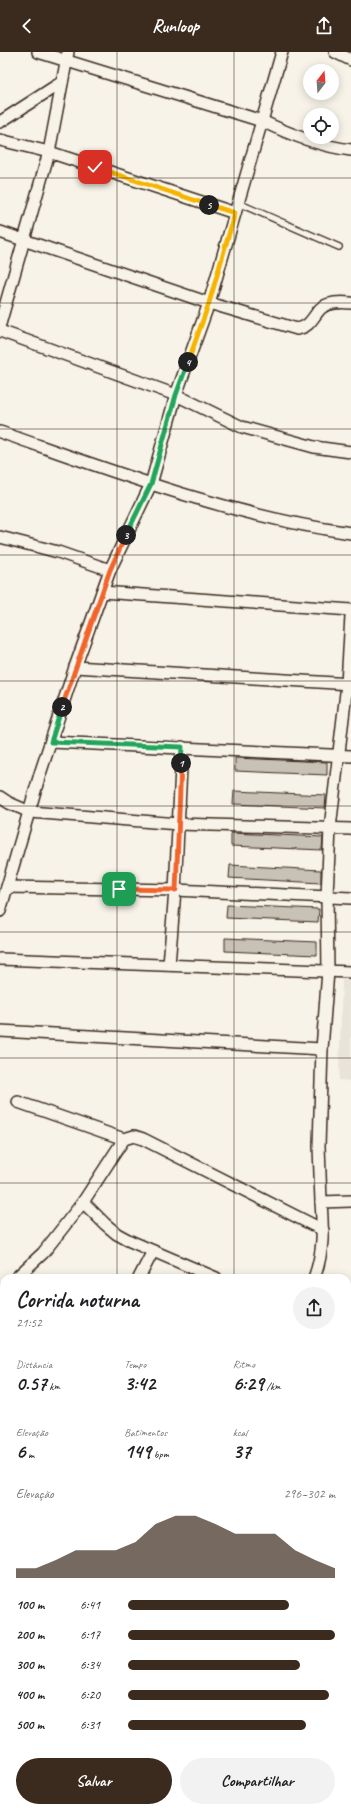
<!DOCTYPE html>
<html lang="pt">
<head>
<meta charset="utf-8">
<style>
	:root { --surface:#fff; --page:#f2f2f2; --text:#202124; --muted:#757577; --accent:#3b2a1e }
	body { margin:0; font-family:Caveat,sans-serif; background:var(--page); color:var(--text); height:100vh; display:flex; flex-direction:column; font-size:15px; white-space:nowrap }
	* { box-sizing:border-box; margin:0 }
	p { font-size:13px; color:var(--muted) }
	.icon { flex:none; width:22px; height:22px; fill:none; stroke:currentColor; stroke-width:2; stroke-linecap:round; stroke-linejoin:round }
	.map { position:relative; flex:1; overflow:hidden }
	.sheet { position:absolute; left:0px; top:1222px; width:351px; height:538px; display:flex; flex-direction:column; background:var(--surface); border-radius:12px 12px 0 0; box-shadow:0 2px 10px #0003 }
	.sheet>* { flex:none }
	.needle { width:26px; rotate:17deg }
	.tools { position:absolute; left:303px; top:12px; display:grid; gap:8px }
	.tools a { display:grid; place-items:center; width:36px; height:36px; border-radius:50%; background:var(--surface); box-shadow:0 2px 10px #0003; font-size:20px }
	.pin { position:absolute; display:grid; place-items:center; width:34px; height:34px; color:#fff; margin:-17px; border-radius:8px; box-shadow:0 2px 6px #0006 }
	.km { position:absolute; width:20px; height:20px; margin:-10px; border-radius:50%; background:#222; color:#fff; font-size:11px; line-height:20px; text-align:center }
	.round { display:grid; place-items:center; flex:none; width:42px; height:42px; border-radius:21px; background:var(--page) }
	.overview { display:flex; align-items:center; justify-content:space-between; height:68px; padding:0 16px }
	h1 { font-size:22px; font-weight:600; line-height:30px }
	.figures { display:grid; grid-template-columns:repeat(3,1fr); gap:6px; height:68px; padding:4px 16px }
	.figures div { display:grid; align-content:center }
	.figures b { font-size:20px; font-weight:600 }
	.figures small { font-size:11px; font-weight:400 }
	.figures p { font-size:11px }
	.chart { height:112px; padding:8px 16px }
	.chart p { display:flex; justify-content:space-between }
	.chart svg { width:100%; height:72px; margin-top:4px; fill:var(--accent); opacity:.7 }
	.button { display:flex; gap:8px; margin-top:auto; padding:8px 16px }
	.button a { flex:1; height:46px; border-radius:24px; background:var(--accent); color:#fff; font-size:16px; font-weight:600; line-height:46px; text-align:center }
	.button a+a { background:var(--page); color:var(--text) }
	ul { padding:0 16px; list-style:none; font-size:13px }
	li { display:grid; grid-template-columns:64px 48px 1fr; align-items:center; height:30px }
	li i { height:10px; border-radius:5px; background:var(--accent) }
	header { display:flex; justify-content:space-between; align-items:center; height:52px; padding:0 16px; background:var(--accent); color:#fff; font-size:18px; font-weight:600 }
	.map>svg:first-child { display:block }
	.built { fill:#e9e4d9 }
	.building { fill:#c8c1b6; stroke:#3b2a1e }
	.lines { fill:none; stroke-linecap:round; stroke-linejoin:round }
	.lane-casing { stroke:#3b2a1e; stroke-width:8 }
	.street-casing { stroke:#3b2a1e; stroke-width:14 }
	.lane { stroke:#f7f3e8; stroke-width:5.5 }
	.street { stroke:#f7f3e8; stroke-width:11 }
	.split-1-casing { stroke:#fff; stroke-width:8 }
	.split-2-casing { stroke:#fff; stroke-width:8 }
	.split-3-casing { stroke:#fff; stroke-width:8 }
	.split-4-casing { stroke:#fff; stroke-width:8 }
	.split-5-casing { stroke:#fff; stroke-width:8 }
	.split-6-casing { stroke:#fff; stroke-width:8 }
	.split-1 { stroke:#f0652b; stroke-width:5 }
	.split-2 { stroke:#22a559; stroke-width:5 }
	.split-3 { stroke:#f0652b; stroke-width:5 }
	.split-4 { stroke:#22a559; stroke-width:5 }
	.split-5 { stroke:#f5b400; stroke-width:5 }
	.split-6 { stroke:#f5b400; stroke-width:5 }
	.grid { fill:none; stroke:#3b2a1e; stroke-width:1; stroke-opacity:0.55 }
</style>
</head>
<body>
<header><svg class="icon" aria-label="back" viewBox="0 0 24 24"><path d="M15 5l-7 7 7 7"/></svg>Runloop<svg class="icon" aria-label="share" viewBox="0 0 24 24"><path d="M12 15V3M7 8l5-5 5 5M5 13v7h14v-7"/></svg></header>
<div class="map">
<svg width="351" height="1760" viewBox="0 0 351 1760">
	<rect width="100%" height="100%" fill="#f7f3e8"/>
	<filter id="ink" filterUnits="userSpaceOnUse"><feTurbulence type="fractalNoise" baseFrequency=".025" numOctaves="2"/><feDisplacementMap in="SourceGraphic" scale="8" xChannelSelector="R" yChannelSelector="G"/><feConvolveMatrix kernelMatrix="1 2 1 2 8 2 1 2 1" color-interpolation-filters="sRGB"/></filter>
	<g filter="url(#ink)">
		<path class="built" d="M342,928H351V1029L339,1028Z"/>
		<g class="building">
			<path d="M235,706L327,710V723L235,719Z"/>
			<path d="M234,739L326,743L325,756L233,752Z"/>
			<path d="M231,781L323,785L322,798L231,794Z"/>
			<path d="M230,813L321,818V831L229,826Z"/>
			<path d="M227,853L319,857L318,870L226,866Z"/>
			<path d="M225,886L317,890V903L225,899Z"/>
		</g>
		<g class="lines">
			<defs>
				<path id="lane" d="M238,151L339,195"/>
				<g id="street">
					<path d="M38,0L262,69C291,83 319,94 351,98"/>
					<path d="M335,0L351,8"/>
					<path d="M0,70L62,30"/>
					<path d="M0,88L49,100L235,161"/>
					<path d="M0,180L209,251L297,277C310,275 312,266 320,257C327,250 342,250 351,251"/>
					<path d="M0,272L49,100L68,0"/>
					<path d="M0,279L176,343L242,375L314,395L351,400"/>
					<path d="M0,380C115,420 230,464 351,481"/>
					<path d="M0,485L58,500L110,518"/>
					<path d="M102,540L351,558"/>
					<path d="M351,564L347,632L330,776L327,844L328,919L322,997L319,1094L321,1150L351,1149"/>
					<path d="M75,615L351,632"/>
					<path d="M51,690L351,704"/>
					<path d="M0,745L9,751L30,760L178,772L351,777"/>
					<path d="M7,835L175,838L351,846"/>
					<path d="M0,859L40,722L75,615L110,518L151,432L176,343L209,251L282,0"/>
					<path d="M0,907L351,920"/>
					<path d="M169,913L175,838L182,695"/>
					<path d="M0,979L322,997"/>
					<path d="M18,1050L124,1087"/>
					<path d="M83,1150L105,1172L117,1182L130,1189L216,1226"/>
					<path d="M16,1226L43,1201L83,1150L124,1087L134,1084L143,1087L323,1178"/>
					<path d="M139,1226L153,1199"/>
					<path d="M314,1226C324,1200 323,1177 321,1150"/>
					<path d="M0,1241L4,1238"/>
					<path d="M0,1266L4,1269"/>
					<path d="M347,1299L351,1300"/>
					<path d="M0,1344L4,1338"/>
					<path d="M347,1372H351"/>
					<path d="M0,1440H4"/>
					<path d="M347,1445H351"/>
					<path d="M0,1509H4"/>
					<path d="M347,1520H351"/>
					<path d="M0,1579H4"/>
					<path d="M347,1590H351"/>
					<path d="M347,1668L351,1669"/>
					<path d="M0,1699H4"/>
					<path d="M347,1737H351"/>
					<path d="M41,1760L42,1756"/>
					<path d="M313,1760V1756"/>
				</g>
			</defs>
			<use href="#lane" class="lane-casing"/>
			<use href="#street" class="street-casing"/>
			<use href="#lane" class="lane"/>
			<use href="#street" class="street"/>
		</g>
	</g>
	<g class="lines" filter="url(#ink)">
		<defs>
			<path id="split-1" d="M119,837L176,838L181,711"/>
			<path id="split-2" d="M62,655L51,690L182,695L181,711"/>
			<path id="split-3" d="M62,655L110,518L126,483"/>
			<path id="split-4" d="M126,483L151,432L176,343L188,310"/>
			<path id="split-5" d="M188,310L209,251L235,161L209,153"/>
			<path id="split-6" d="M95,115L209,153"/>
		</defs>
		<use href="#split-1" class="split-1-casing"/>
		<use href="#split-2" class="split-2-casing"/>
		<use href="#split-3" class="split-3-casing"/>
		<use href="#split-4" class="split-4-casing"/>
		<use href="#split-5" class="split-5-casing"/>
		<use href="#split-6" class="split-6-casing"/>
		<use href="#split-1" class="split-1"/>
		<use href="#split-2" class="split-2"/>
		<use href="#split-3" class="split-3"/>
		<use href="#split-4" class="split-4"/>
		<use href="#split-5" class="split-5"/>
		<use href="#split-6" class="split-6"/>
	</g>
	<path class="grid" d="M117,0V1226M234,0V1226M0,126H351M0,251H351M0,377H351M0,503H351M0,629H351M0,754H351M0,880H351M0,1006H351M0,1131H351M0,1257H4M347,1257H351M0,1383H4M347,1383H351M0,1509H4M347,1509H351M0,1634H4M347,1634H351M117,1756V1760M234,1756V1760"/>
</svg>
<div class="tools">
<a><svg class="needle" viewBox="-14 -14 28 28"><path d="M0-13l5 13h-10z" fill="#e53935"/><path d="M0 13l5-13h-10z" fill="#757577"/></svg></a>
<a><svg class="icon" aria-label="locate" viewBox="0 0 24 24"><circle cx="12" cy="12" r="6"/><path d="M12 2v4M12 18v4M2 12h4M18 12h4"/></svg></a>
</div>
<div class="pin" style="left:119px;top:837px;background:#1e9e55"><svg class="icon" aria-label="arrive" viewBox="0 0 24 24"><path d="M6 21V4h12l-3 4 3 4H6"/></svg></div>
<div class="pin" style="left:95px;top:115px;background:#d93025"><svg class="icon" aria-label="check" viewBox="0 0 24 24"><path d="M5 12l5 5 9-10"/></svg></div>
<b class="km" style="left:181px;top:711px">1</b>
<b class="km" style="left:62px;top:655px">2</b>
<b class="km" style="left:126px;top:483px">3</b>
<b class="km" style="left:188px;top:310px">4</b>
<b class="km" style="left:209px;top:153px">5</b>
<section class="sheet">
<div class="overview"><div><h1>Corrida noturna</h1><p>21:52</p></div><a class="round"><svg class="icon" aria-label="share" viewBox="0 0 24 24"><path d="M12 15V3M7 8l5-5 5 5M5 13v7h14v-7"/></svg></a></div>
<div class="figures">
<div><p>Distância</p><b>0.57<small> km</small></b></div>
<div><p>Tempo</p><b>3:42</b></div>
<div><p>Ritmo</p><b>6:29<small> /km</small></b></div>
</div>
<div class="figures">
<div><p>Elevação</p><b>6<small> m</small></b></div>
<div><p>Batimentos</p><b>149<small> bpm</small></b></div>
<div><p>kcal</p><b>37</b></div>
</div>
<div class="chart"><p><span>Elevação</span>296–302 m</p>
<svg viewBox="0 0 160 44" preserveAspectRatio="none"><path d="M0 44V38L10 38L20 33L30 27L40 27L50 27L60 22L70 11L80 6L90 6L100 11L110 17L120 17L130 17L140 27L150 33L160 38V44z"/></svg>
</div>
<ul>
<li><b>100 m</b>6:41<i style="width:78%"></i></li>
<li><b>200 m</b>6:17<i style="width:100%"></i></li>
<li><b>300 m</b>6:34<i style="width:83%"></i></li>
<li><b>400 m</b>6:20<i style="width:97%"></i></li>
<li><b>500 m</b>6:31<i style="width:86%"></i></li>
</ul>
<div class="button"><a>Salvar</a><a>Compartilhar</a></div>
</section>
</div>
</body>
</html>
